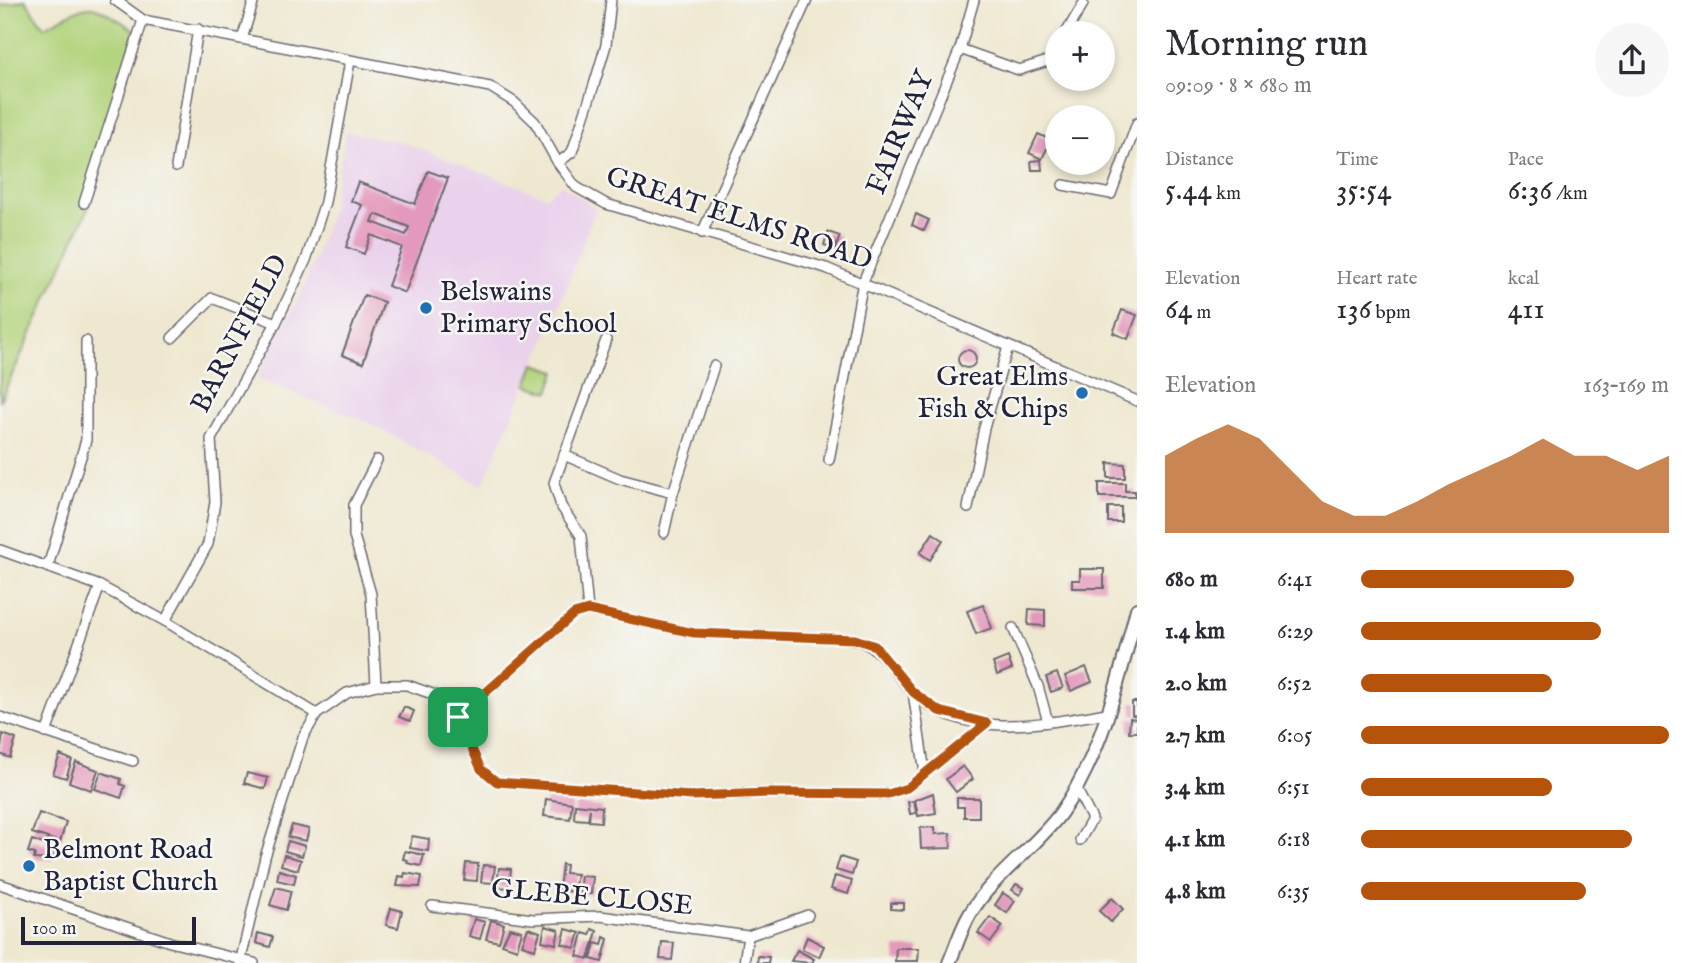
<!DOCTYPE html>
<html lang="en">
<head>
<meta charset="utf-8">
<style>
	:root { --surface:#fff; --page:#f7f7f7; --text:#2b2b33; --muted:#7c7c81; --accent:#b45309 }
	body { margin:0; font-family:"IM FELL English",serif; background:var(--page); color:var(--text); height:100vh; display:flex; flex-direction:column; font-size:26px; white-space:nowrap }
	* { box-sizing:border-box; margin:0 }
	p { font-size:23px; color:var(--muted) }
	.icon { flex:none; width:38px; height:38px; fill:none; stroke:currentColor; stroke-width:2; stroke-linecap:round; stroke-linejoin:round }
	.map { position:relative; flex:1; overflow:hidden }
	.sheet { display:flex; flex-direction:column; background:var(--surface); width:560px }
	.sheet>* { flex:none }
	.tools { position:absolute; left:1045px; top:21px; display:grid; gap:14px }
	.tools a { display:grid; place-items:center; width:70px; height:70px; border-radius:50%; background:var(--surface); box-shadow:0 4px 10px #0003; font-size:35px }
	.scale { position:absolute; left:21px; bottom:18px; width:175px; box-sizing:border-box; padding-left:7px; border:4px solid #22223b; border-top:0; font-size:19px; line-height:24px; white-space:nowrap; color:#22223b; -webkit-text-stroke:5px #f6f6f2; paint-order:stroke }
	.pin { position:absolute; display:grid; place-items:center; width:60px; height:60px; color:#fff; margin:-30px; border-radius:14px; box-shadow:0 4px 10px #0006 }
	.round { display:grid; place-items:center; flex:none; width:74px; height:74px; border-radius:37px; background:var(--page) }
	.headline { display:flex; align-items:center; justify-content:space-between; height:119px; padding:0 28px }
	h1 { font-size:38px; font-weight:600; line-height:52px }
	.metrics { display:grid; grid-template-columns:repeat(3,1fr); gap:10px; height:119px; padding:7px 28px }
	.metrics div { display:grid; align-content:center }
	.metrics b { font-size:30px; font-weight:600 }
	.metrics small { font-size:19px; font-weight:400 }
	.metrics p { font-size:19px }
	.chart { height:196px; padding:14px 28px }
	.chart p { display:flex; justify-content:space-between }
	.chart svg { width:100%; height:126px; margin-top:7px; fill:var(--accent); opacity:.7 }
	ul { padding:0 28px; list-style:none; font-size:23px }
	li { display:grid; grid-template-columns:112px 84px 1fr; align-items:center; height:52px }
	li i { height:18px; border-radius:9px; background:var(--accent) }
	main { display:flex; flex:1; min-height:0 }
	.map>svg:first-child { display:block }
	.built { fill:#ead1ec }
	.green { fill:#b2d37b; stroke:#6a7a5b; stroke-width:2 }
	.building { fill:#e399bb; fill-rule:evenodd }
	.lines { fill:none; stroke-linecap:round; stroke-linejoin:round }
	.street-casing { stroke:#6a676f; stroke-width:12 }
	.secondary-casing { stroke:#6a676f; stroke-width:16 }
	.street { stroke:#fff; stroke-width:9 }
	.secondary { stroke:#fff; stroke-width:12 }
	.route-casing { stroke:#fff; stroke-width:14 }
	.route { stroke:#b45309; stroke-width:9 }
	.poi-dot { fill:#1f6fb2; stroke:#f6f6f2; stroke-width:2.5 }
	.labels { text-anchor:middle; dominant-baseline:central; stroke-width:5; stroke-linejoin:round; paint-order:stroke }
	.street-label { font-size:28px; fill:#22223b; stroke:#f6f6f2 }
	.poi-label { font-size:28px; fill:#22223b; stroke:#f6f6f2; text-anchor:start }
</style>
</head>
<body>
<main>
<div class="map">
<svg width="1137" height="963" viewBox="0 0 1137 963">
	<rect width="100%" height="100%" fill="#f6f6f2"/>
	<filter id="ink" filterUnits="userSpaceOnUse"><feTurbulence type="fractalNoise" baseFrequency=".0143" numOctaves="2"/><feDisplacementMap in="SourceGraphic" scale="14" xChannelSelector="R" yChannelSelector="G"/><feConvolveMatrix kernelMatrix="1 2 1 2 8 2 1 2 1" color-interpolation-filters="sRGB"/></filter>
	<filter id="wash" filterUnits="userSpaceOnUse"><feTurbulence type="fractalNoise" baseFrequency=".00686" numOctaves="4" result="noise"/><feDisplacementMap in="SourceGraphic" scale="28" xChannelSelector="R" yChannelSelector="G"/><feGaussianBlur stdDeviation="1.57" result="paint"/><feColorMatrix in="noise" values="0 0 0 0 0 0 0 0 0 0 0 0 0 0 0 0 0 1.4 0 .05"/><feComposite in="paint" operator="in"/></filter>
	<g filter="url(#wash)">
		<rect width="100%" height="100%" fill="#efe8d0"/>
		<path class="built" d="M346,132L402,142L546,197L561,184L596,209L553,322L482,486L371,424L257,378L301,294L320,244L331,211Z"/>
		<g class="green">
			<path d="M25,0L44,27C98,0 84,0 135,30L87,211L0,401V6Z"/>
			<path d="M535,364L556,371L549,392L527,385Z"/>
		</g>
		<g id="blocks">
			<g class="building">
				<path d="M1038,134L1051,140L1042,159L1029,153Z"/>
				<path d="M1041,160L1042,170H1032L1031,161Z"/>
				<path d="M428,171L448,178L405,293L388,286L402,247L371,235L364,254L346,247L362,205L351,201L358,182L415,204ZM375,214L409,227L406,235L372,222Z"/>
				<path d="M916,214L929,220L924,231L912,225Z"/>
				<path d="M828,232L840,236L835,249L824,245Z"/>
				<path d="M364,295L384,302L363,363L342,355Z"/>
				<path d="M1122,310L1137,315L1128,339L1113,333Z"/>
				<circle cx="967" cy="359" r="9"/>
				<path d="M1108,463L1125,464V478H1108Z"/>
				<path d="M1099,483H1125V491H1135V497H1099Z"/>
				<rect x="1108" y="507" width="13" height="15"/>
				<path d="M933,533L943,540L930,560L920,553Z"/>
				<path d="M1080,569H1104V588H1072V580H1080Z"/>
				<path d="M983,605L992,628L976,634L967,611Z"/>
				<path d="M1029,609L1045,610V626L1028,625Z"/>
				<path d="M1008,657L1012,669L997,675L993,663Z"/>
				<path d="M1086,667L1092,682L1071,691L1065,676Z"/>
				<path d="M1057,673L1063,688L1051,692L1046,677Z"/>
				<path d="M1132,702H1137V716L1132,715Z"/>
				<path d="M404,707L414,711L410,721L399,717Z"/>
				<path d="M1130,718L1137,719V732H1129Z"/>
				<path d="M3,734L16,739L10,758L0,754Z"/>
				<path d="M60,755L72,760L66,778L53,774Z"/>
				<path d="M76,762L98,770L91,790L69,782Z"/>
				<path d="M963,766L973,779L956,792L946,779Z"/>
				<path d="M101,772L121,779L120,784L125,786L121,798L95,789Z"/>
				<path d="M247,773L268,778L265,789L244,783Z"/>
				<path d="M933,793L936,813L918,816L915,800Z"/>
				<path d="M957,798H979V817H964V807H957Z"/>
				<path d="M546,799L572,803L570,819L544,816Z"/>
				<path d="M914,801L916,813L910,814L908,802Z"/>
				<path d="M575,804L602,807L601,822L589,821L590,809L588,820L574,819Z"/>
				<path d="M39,813L66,822L60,842L32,833Z"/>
				<path d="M292,825L309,829L306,841L288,837Z"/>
				<path d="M935,827V834L950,833L951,848L921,849L920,828Z"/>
				<path d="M412,836L429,839L428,851L410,848Z"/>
				<path d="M32,840L46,845L47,840L59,844L53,860L34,859L35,854L28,852Z"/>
				<path d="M288,841L305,846L302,856L285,851Z"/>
				<path d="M405,851L424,855L421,866L407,863L408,860L403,859Z"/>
				<path d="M284,855L301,860L298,870L281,865Z"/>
				<path d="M840,857L856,862L852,875L836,870Z"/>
				<path d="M466,863L478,864L477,881L464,880Z"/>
				<path d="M562,864L566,865L565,873L577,874L574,892L559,890Z"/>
				<path d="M483,865L495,866L493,883L481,882Z"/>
				<path d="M499,868L511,869L509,888L497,887Z"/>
				<path d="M279,870L296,875L294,884L277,880Z"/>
				<path d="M405,873L422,876L420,887L397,886L399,876L404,877Z"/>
				<path d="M581,876L593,877L591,894L579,893Z"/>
				<path d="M835,876L852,881L848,894L831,889Z"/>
				<path d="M1016,884L1024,888L1020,895L1012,890Z"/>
				<path d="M276,887L291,891L286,910L270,905Z"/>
				<path d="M1003,893L1015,901L1007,913L995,905Z"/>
				<path d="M1112,898L1123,909L1111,922L1099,911Z"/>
				<path d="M891,903H904V910L891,909Z"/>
				<path d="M391,908L402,911L398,928L386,925Z"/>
				<path d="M990,917L1003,926L991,942L978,933Z"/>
				<path d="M474,919L485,922L480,939L469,936Z"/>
				<path d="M491,920L504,924L499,942L486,939Z"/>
				<path d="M545,926L559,930L556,944L542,941Z"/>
				<path d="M510,928L522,931L517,949L502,944Z"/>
				<path d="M528,928L540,932L535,949L522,945Z"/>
				<path d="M566,929L580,933L575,948L562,944Z"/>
				<path d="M592,929L597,931L589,959L577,956L583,933L590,935Z"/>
				<path d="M258,933L273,937L270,947L256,943Z"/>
				<path d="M604,937L608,939L602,962L591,959L595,943L602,945Z"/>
				<path d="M807,937L824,946L819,957L802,949Z"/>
				<path d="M662,942L674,943L672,960L660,959Z"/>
				<path d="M896,948H919L918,961H895Z"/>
				<path d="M797,950L814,959L812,963L791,961Z"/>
				<path d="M758,956L769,957L768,963H757Z"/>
			</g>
		</g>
	</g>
	<g filter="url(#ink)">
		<use href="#blocks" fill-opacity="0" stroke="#6a676f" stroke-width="2"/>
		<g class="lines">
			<defs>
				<g id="street">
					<path d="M115,0L143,20L490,87L514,102L535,122L558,163L576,187L606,204L826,268L1137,401"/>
					<path d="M1066,33L1083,4"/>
					<path d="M242,39L254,0"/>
					<path d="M960,49L1019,70L1051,60L1057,49"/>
					<path d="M558,163L572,152L594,85L606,45L611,0"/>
					<path d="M176,167L198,29"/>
					<path d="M1063,185L1111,194L1137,123"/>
					<path d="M84,203L143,20"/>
					<path d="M702,233L807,0"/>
					<path d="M172,338L212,298L276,323"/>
					<path d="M564,455L620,479L673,493"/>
					<path d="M829,460L863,282L960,49L974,0"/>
					<path d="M968,508L984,428L1008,347"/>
					<path d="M664,533L673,493L714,366"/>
					<path d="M0,550L100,586L165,621L317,714"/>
					<path d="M48,566L86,440V341"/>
					<path d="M588,610L581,536L561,506L554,483L606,340"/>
					<path d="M165,621L208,544L215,502L211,439L276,323L306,260L325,202L350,61"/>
					<path d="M1013,628L1038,686L1048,722"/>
					<path d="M376,685L371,594L354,536V505L377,460"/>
					<path d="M913,692L925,773"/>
					<path d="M0,717L133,761"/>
					<path d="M458,717L574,614L588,610L694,633L855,639C888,651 889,669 913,692C963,742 1045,723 1107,713"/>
					<path d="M46,733L100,586"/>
					<path d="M1076,788L1092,819L1080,840"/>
					<path d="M0,884L170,942L254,963"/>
					<path d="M432,906L533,919L600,916L748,936L744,963"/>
					<path d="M748,936L808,915"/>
					<path d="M240,963L265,857L303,737L317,714L347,693L376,685H407L435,695L458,717L481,769L497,782L692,796L769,793L888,794L907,788L987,723"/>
				</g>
				<path id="secondary" d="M949,963C956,947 961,929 970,914C993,875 1033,850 1060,814C1101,757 1120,676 1137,609"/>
			</defs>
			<use href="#street" class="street-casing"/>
			<use href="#secondary" class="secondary-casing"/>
			<use href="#street" class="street"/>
			<use href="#secondary" class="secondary"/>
		</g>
	</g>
	<g class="lines" filter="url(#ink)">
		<defs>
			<path id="route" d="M588,610L694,633L855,639L875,646L913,692L939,711L987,723L907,788L888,794L769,793L692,796L497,782L481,769L458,717L574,614Z"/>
		</defs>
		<use href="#route" class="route-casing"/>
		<use href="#route" class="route"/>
	</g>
	<g class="poi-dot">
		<circle cx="426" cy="308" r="7"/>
		<circle cx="1082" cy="393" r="7"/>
		<circle cx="29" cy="866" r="7"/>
	</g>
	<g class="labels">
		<g class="street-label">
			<text transform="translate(901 133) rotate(-67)">FAIRWAY</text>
			<text transform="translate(739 219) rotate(18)">GREAT ELMS ROAD</text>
			<text transform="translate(240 334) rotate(-62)">BARNFIELD</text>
			<text transform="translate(592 898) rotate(5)">GLEBE CLOSE</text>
		</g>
		<g class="poi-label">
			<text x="440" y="292">Belswains<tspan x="440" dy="32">Primary School</tspan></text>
			<text x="1068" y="377" text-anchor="end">Great Elms<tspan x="1068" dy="32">Fish &amp; Chips</tspan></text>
			<text x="43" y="850">Belmont Road<tspan x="43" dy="32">Baptist Church</tspan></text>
		</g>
	</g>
</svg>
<div class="tools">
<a>+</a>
<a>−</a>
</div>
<div class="scale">100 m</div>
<div class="pin" style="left:458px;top:717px;background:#1e9e55"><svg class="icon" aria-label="arrive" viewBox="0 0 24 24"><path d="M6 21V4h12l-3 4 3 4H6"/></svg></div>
</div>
<section class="sheet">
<div class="headline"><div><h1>Morning run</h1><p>09:09 · 8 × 680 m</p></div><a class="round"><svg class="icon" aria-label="share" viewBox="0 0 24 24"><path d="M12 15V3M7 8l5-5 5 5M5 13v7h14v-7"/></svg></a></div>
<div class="metrics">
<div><p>Distance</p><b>5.44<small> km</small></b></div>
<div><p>Time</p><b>35:54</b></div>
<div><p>Pace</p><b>6:36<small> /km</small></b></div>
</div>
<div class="metrics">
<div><p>Elevation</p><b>64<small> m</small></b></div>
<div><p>Heart rate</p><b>136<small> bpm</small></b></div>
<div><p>kcal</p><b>411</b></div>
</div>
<div class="chart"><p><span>Elevation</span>163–169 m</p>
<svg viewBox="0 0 160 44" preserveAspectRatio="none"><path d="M0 44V17L10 11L20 6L30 11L40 22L50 33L60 38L70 38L80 33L90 27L100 22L110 17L120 11L130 17L140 17L150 22L160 17V44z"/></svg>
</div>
<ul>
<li><b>680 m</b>6:41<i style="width:69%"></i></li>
<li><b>1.4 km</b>6:29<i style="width:78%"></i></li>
<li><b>2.0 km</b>6:52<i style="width:62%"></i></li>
<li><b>2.7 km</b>6:05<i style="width:100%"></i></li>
<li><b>3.4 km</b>6:51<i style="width:62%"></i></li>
<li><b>4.1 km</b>6:18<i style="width:88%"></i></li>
<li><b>4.8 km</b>6:35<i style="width:73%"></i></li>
</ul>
</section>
</main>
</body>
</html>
